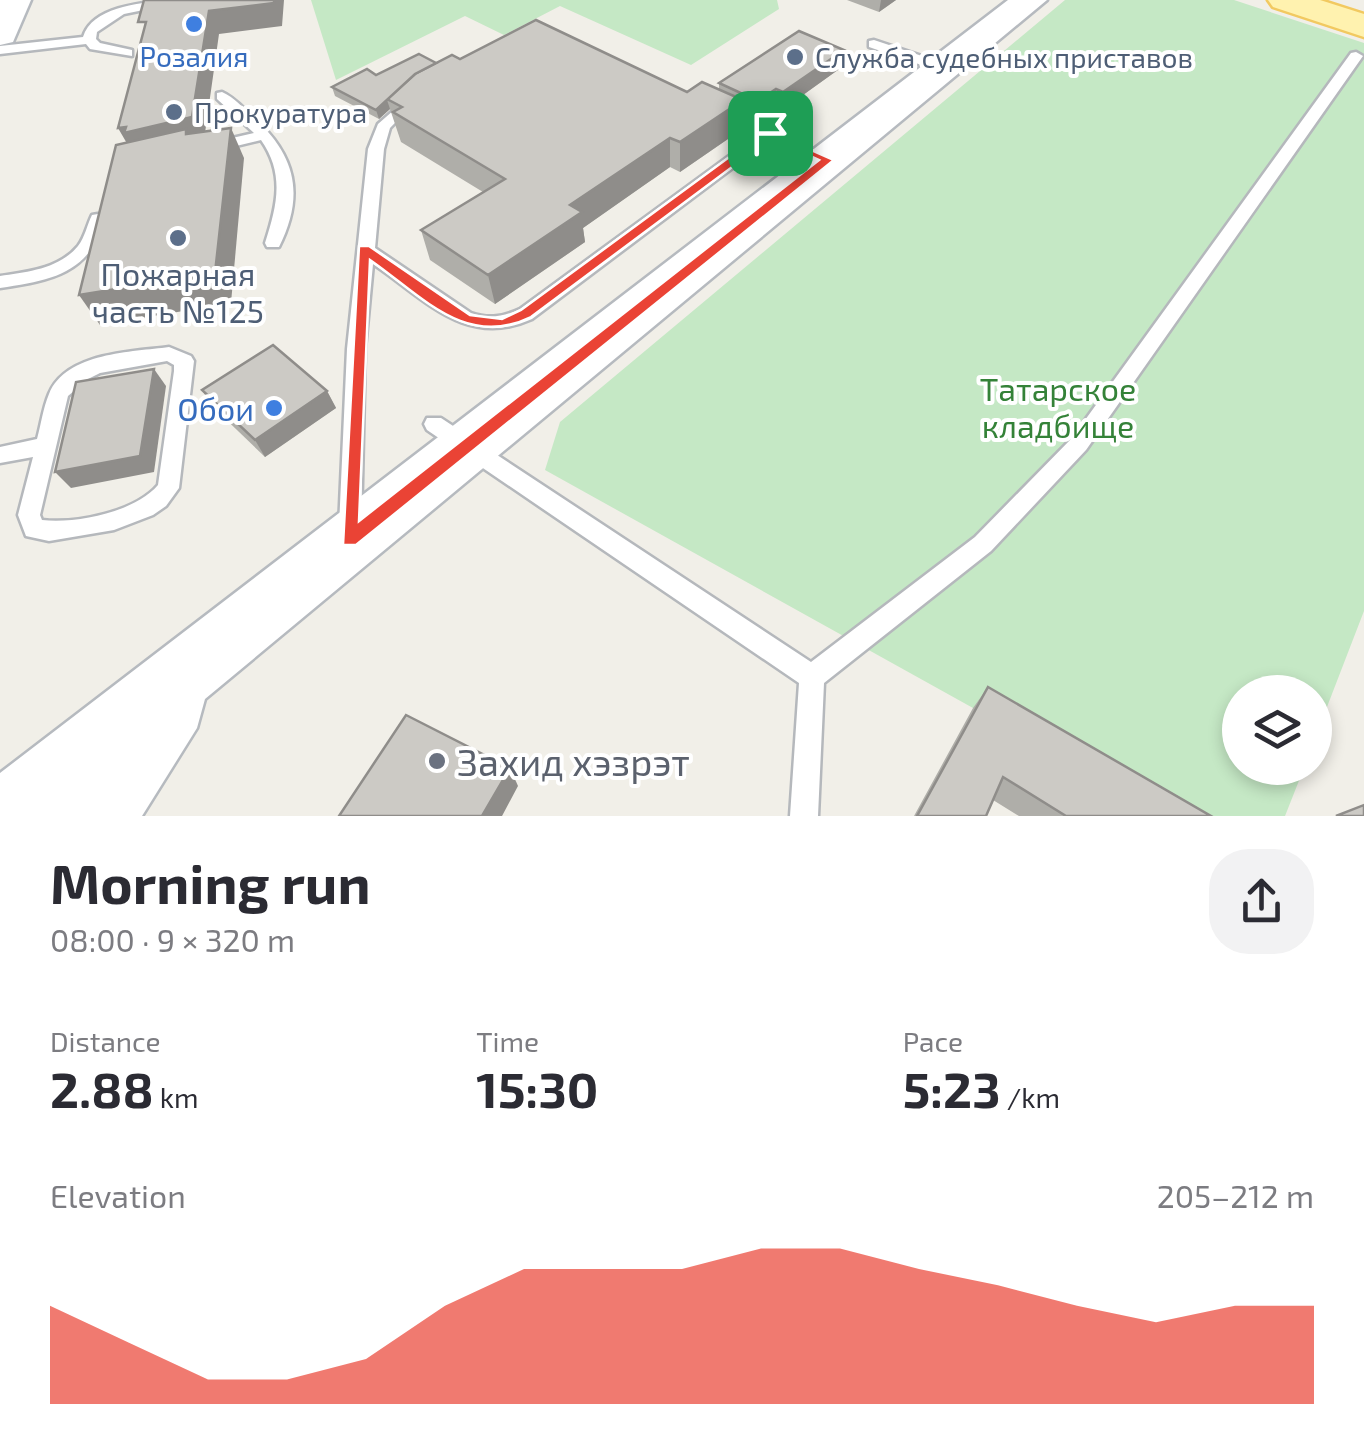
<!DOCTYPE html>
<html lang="en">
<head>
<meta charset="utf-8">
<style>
	:root { --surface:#fff; --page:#f2f2f3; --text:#2b2b33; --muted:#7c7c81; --accent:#ea4335 }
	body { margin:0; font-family:"Exo 2",sans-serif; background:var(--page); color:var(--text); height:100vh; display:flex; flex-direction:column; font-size:38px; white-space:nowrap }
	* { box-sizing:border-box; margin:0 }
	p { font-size:32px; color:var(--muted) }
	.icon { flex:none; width:55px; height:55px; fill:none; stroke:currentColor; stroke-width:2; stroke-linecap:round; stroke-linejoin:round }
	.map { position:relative; height:816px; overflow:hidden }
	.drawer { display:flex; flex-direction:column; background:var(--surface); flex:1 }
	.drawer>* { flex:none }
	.controls { position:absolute; left:1222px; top:675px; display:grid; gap:20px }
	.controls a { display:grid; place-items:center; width:110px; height:110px; border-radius:50%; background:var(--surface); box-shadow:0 5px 15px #0003; font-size:50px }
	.pin { position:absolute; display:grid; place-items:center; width:85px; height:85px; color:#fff; margin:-42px; border-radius:20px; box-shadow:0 5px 15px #0006 }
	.round { display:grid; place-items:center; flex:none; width:105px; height:105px; border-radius:40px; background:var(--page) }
	.head { display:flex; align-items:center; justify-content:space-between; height:170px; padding:0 50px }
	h1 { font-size:55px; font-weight:700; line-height:75px }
	.metrics { display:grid; grid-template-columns:repeat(3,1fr); gap:15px; height:170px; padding:10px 50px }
	.metrics div { display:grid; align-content:center }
	.metrics b { font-size:50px; font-weight:700 }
	.metrics small { font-size:28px; font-weight:400 }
	.metrics p { font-size:28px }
	.chart { height:280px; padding:20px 50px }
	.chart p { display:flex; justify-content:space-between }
	.chart svg { width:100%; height:180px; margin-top:10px; fill:var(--accent); opacity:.7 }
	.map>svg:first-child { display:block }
	.green { fill:#c5e8c5 }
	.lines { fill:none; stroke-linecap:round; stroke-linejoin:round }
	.lane-casing { stroke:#b5b8bc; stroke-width:5 }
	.secondary-casing { stroke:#b6babf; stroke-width:5 }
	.primary-casing { stroke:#f2c960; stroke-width:5 }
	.lane { fill:#fff; fill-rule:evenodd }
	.secondary { fill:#fff; fill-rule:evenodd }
	.primary { fill:#fff2af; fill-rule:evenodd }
	.wall { fill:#afaea9 }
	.shaded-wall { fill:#8f8d8a }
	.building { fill:#cccac5; stroke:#8f8d8a; stroke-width:2.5 }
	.route { fill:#ea4335; stroke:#fff; stroke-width:2.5; fill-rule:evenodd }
	.shop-dot { fill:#3f7fe0; stroke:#fff; stroke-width:4 }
	.service-dot { fill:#5c6f8a; stroke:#fff; stroke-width:4 }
	.worship-dot { fill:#6b7280; stroke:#fff; stroke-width:4 }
	.labels { text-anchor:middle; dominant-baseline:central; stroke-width:8; stroke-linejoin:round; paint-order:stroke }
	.far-shop-label { font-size:28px; fill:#366cbe; stroke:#fff }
	.far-service-label { font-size:28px; fill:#4e5e75; stroke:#fff; text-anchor:start }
	.service-label { font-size:32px; fill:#4e5e75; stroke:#fff }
	.park-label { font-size:32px; fill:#348238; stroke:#fff }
	.shop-label { font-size:32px; fill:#366cbe; stroke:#fff; text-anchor:end }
	.near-worship-label { font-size:38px; fill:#5b616d; stroke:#fff; text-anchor:start }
</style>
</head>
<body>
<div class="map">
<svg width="1364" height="816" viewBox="0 0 1364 816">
	<rect width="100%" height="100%" fill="#f1efe8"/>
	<g class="green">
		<path d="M311,0H777L779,9L691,65L560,6L504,35L465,16L336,80Z"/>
		<path d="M1065,0H1234L1364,43V611L1315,738V692H1240V768H1304L1285,816H1155L973,708L545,470L560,422Z"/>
	</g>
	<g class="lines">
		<defs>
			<g id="lane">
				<path d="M163,0H192L124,14L97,32L96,39L100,43L132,50V56L90,49L86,44L0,54V46L83,37C92,7 138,4 163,0Z"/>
				<path d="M874,40L949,65L951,68L939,71L869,47V41Z"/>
				<path d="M1356,52L1363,56L1086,450L991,551L824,683L818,816H790L799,683L427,430L424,424L427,418H441L811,662L975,537L1072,438L1351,53Z"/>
				<path d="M222,92C234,97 243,108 253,117C296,155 305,195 279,247H267L265,243C277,206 285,174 261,140L211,152L203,147L206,144L254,133L217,99V93Z"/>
				<path d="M410,96L417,100L390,128L384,149L375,248L471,313C489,319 503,317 520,309L759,134L713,112V106H723L836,160L828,165L823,163L771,139L532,319C466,349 425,299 373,264L365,349L361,527L358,534L350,537L342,534L339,527L347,349L368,149L378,124Z"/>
				<path d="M98,214L106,219C88,274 53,280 0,288V276C27,272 59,269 78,246C85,237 87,225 92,215Z"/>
				<path d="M169,347L191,356L194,361L179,488L166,506L153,515L114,530L49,541L26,536L18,515L33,457L0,463V447L37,439C41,425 43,408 49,394C66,352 133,352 169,347ZM167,361L174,365V371L158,485C135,512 76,524 42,520L40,515L68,396L88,379L100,373Z"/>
			</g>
			<g id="secondary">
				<path d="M0,0H31L13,42L0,45Z"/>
				<path d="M1008,0H1047L205,699L197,728L142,816H0V773Z"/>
			</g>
			<path id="primary" d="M1268,0H1320L1364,14V37L1273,7Z"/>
		</defs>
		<use href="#lane" class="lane-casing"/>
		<use href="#secondary" class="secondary-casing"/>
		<use href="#primary" class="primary-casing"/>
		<use href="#lane" class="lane"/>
		<use href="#secondary" class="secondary"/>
		<use href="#primary" class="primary"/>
	</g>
	<g class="wall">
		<path d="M847,0H896L879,12Z"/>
		<path d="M844,50L842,67L782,110L774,106L757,118L742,111L741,130L680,172L670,167L583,228L585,242L495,304L430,260L421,230L483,192L401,142L390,109L379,119L335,96L332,87L376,75L460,59L687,92L719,89V83Z"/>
		<path d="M202,390L327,391L336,408L265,457L213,407Z"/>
		<path d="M988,687L1211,816H1019L993,800L986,816H914L973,708Z"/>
	</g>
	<g class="shaded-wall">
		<path d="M274,0H284L282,26L219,34L204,140L132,152L118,128L209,11Z"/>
		<path d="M881,0H896L879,12Z"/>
		<path d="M844,50L842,67L782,110L783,92Z"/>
		<path d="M776,89L774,106L757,118L758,101Z"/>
		<path d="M387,100L390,109L379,119L376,110Z"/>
		<path d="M743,100L741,130L680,172V142Z"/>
		<path d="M231,128L244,158L231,303L100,325L79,295Z"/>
		<path d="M670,138V167L583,228L585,242L495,304L488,275L570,205Z"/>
		<path d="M154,369L166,386L154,472L71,488L55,472Z"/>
		<path d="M327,391L336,408L265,457L255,440Z"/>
		<path d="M510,768L518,786L502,816H482Z"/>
	</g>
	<g class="building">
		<path d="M144,0H274V3L209,11L192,117L124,133L126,127L118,128L146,22H138Z"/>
		<path d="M536,20L687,92L702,82L743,100L680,142L670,138L570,205L582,212L488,275L421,230L505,179L393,112L402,107L387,99L415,74L452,55L460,59Z"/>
		<path d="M799,31L844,50L783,92L776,89L758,101L719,83Z"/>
		<path d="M419,54L436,63L415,74L376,110L332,87L367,69L376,75Z"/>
		<path d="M231,128L215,273L79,295L116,145L186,129V134Z"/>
		<path d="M273,345L327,391L255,440L202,390Z"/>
		<path d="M154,369L140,456L55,472L76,382Z"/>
		<path d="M988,687L1211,816H1066L1003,777L986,816H917Z"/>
		<path d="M406,715L510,768L482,816H339Z"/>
		<path d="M1364,805V816H1336Z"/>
	</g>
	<path class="route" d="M766,130L834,160L356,545H343L359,246H369L470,315L502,319L521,310ZM771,138L819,160L359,521L370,260C423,297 466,349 531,317Z"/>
	<g class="shop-dot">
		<circle cx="194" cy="24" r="10"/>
		<circle cx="274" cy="408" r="10"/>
	</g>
	<g class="service-dot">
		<circle cx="795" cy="57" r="10"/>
		<circle cx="174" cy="112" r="10"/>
		<circle cx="178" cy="238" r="10"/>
	</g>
	<circle class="worship-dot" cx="437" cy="761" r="10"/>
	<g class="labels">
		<g class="far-shop-label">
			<text x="194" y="56">Розалия</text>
		</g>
		<g class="far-service-label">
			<text x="815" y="57">Служба судебных приставов</text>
			<text x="194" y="112">Прокуратура</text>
		</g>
		<g class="service-label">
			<text x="178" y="273">Пожарная<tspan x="178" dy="37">часть №125</tspan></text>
		</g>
		<g class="park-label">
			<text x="1058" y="388">Татарское<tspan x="1058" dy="37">кладбище</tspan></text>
		</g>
		<g class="shop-label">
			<text x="254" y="408">Обои</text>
		</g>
		<g class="near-worship-label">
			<text x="457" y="761">Захид хэзрэт</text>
		</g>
	</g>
</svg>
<div class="controls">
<a><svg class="icon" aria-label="layers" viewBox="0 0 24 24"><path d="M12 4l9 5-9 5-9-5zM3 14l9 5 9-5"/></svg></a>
</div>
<div class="pin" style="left:770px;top:133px;background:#1e9e55"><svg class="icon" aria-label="arrive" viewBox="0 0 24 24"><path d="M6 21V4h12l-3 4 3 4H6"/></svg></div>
</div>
<section class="drawer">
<div class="head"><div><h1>Morning run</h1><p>08:00 · 9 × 320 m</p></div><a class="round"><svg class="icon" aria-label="share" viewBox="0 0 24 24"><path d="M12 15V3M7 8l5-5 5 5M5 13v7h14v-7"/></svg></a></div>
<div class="metrics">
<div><p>Distance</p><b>2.88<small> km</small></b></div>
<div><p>Time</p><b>15:30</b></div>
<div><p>Pace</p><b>5:23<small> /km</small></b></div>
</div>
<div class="chart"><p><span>Elevation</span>205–212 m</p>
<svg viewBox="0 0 160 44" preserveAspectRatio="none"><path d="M0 44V20L10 29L20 38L30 38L40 33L50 20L60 11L70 11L80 11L90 6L100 6L110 11L120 15L130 20L140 24L150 20L160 20V44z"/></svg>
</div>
</section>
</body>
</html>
